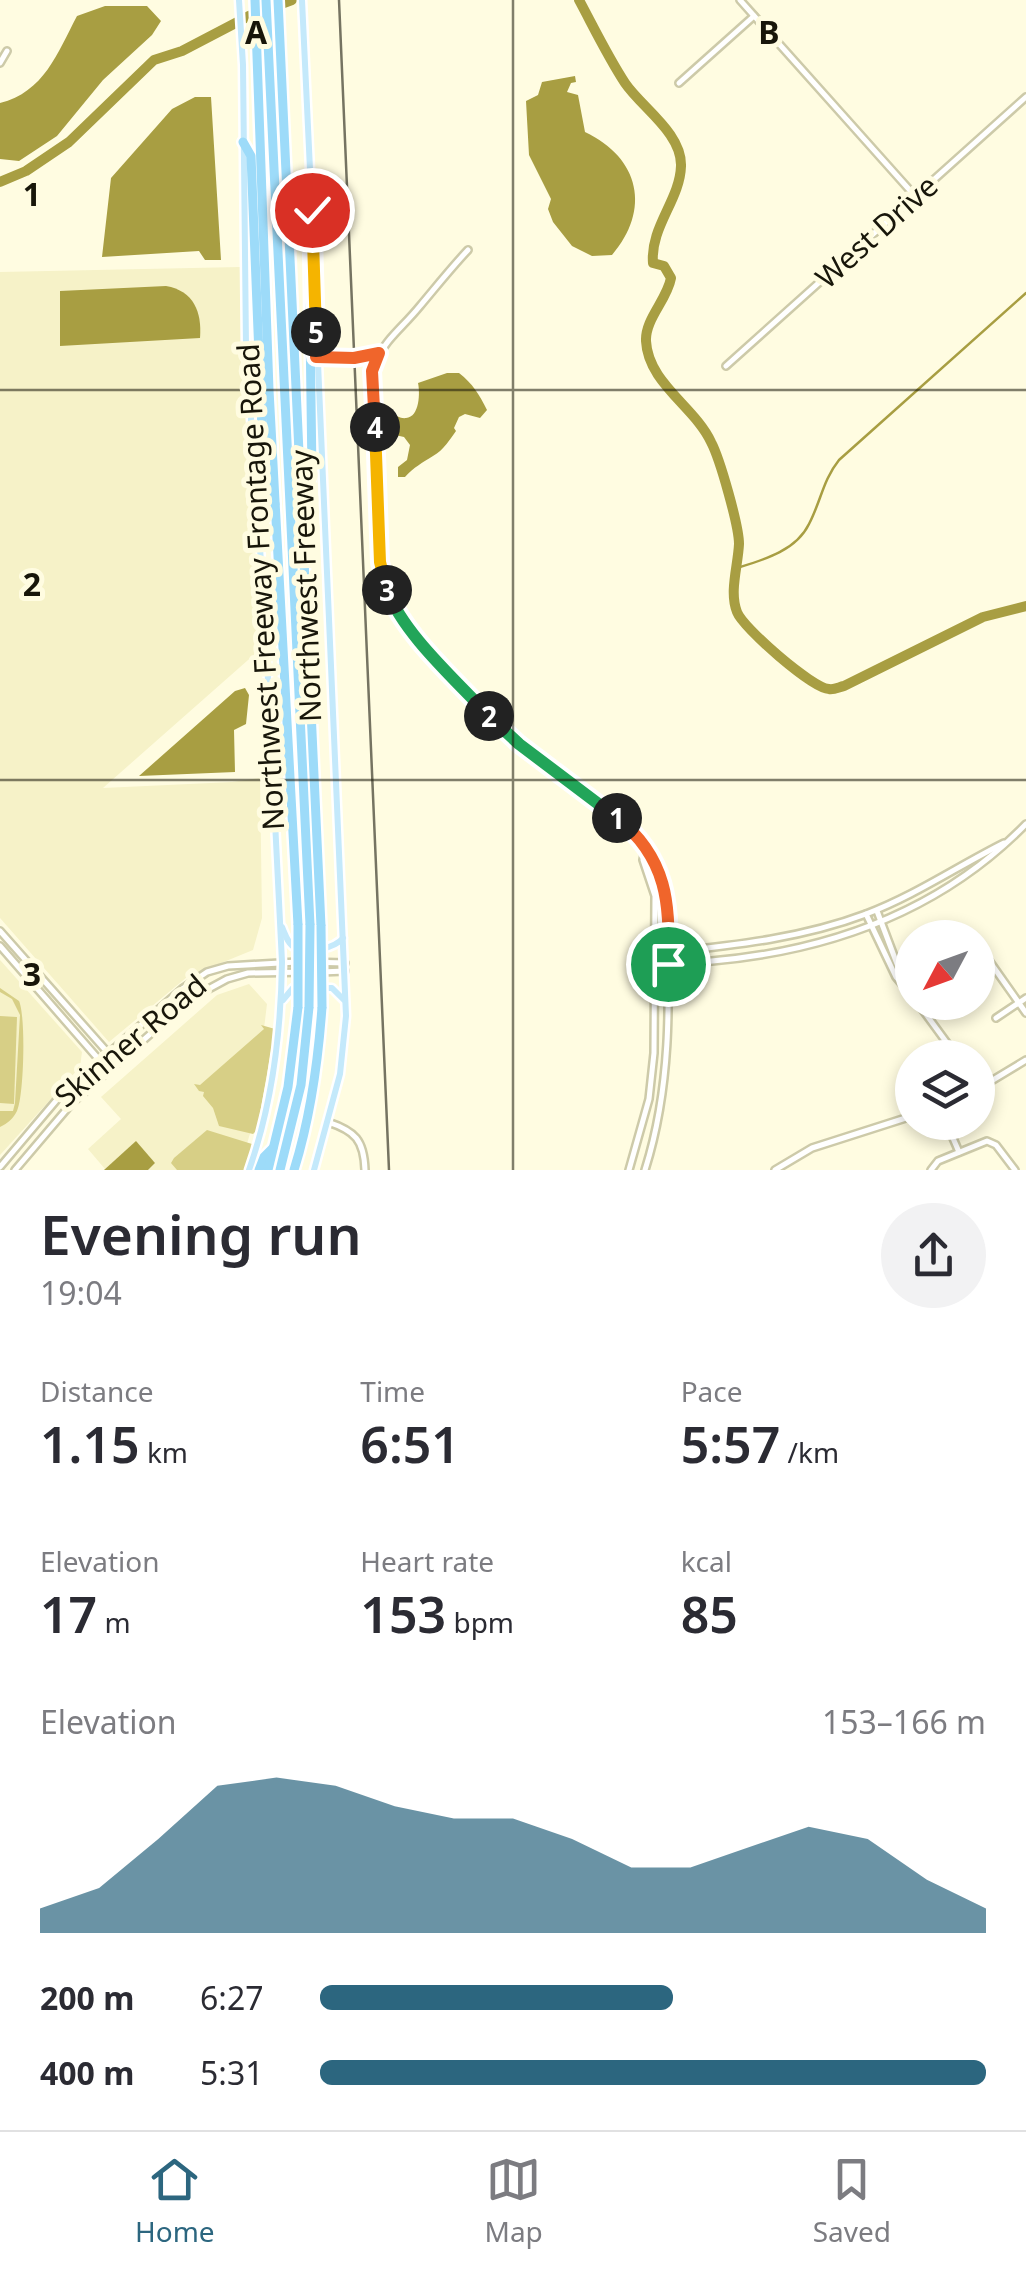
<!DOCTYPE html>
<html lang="en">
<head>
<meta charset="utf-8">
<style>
	:root { --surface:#fff; --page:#f2f2f3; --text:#2b2b33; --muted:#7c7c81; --line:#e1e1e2; --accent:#2c667f }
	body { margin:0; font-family:"Noto Sans",sans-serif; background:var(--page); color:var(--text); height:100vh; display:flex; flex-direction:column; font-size:38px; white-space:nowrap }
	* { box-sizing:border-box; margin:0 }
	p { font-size:32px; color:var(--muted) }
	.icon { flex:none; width:55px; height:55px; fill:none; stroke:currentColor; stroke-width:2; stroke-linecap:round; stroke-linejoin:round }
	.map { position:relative; height:1170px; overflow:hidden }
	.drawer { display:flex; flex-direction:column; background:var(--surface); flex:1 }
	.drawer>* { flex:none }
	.needle { width:65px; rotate:229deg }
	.fabs { position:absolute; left:895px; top:920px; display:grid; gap:20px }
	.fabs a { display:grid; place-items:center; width:100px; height:100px; border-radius:50%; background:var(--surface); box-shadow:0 5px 15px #0003; font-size:50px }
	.pin { position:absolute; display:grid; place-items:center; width:85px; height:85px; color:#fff; margin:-42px; border:5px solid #fff; border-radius:50%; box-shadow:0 2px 10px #0007 }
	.km { position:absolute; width:50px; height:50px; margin:-25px; border-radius:50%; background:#222; color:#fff; font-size:28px; line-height:50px; text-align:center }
	.round { display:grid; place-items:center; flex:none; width:105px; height:105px; border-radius:52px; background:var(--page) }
	.headline { display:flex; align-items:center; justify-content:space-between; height:170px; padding:0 40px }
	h1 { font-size:55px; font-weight:600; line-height:75px }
	.stats { display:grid; grid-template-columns:repeat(3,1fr); gap:15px; height:170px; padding:10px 40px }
	.stats div { display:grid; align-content:center }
	.stats b { font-size:50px; font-weight:600 }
	.stats small { font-size:28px; font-weight:400 }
	.stats p { font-size:28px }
	.chart { height:280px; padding:20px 40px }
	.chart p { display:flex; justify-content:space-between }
	.chart svg { width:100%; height:180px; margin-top:10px; fill:var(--accent); opacity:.7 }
	ul { padding:0 40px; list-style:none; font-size:32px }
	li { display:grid; grid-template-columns:160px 120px 1fr; align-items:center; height:75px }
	li i { height:25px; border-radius:12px; background:var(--accent) }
	.tab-bar { display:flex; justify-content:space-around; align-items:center; height:140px; border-top:2px solid var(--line); background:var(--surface); font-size:28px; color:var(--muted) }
	.tab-bar a { display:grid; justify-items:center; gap:5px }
	.tab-bar .on { color:var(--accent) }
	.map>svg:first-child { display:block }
	.built { fill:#f6f2c8 }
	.green { fill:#d7cf86 }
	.water { fill:#a89e42 }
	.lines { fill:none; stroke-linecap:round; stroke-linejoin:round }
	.stream { stroke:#a89e42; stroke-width:2.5 }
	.river { stroke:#a89e42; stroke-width:10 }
	.minor-casing { stroke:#cdcaa9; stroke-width:10 }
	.major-casing { stroke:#fff; stroke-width:11 }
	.highway-casing { stroke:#fff; stroke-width:14 }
	.minor { stroke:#fff; stroke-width:5 }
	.major { stroke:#c4e9fb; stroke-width:6 }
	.highway { stroke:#9ddbf9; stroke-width:9 }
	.rail { stroke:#757361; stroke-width:2.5 }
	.highway-bridge-casing { stroke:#fff; stroke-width:14; stroke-linecap:butt }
	.highway-bridge { stroke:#9ddbf9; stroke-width:9 }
	.split-1-casing { stroke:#fff; stroke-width:20 }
	.split-2-casing { stroke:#fff; stroke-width:20 }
	.split-3-casing { stroke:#fff; stroke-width:20 }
	.split-4-casing { stroke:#fff; stroke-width:20 }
	.split-5-casing { stroke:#fff; stroke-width:20 }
	.split-6-casing { stroke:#fff; stroke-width:20 }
	.split-1 { stroke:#f0652b; stroke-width:12 }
	.split-2 { stroke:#22a559; stroke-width:12 }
	.split-3 { stroke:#22a559; stroke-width:12 }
	.split-4 { stroke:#f5b400; stroke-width:12 }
	.split-5 { stroke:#f0652b; stroke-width:12 }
	.split-6 { stroke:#f5b400; stroke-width:12 }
	.grid { fill:none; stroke:#18160a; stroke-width:2.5; stroke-opacity:0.55 }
	.labels { text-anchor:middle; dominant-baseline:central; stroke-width:10; stroke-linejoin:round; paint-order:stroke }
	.street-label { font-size:30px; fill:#18160a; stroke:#fffce1 }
	.grid-label { font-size:32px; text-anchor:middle; font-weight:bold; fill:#18160a; stroke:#fffce1; stroke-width:10; stroke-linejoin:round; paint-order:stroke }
</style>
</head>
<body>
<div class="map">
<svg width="1026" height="1170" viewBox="0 0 1026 1170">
	<rect width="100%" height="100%" fill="#fffce1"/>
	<g class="built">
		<path d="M240,267L257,652L103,788L232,782L260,778L262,918L253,950L187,977L109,1042L0,918V272Z"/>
		<path d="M0,960L82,1052L80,1067L0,1155Z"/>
		<path d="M249,984L267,1004L252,1127L239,1170H148L155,1163L136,1142L105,1169L88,1149L121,1119L101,1097L217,995Z"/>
	</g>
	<g class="green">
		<path d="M0,988L19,1001C26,1016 24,1096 17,1111C13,1119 8,1123 0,1127V1111H13L15,1103L20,1015L12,999L0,992Z"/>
		<path d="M0,1016L17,1017L14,1104L0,1103Z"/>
		<path d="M261,1025L275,1029L257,1130L253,1134L219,1126L213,1108L203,1096L204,1092L199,1091L194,1084L200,1085L264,1029Z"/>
		<path d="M207,1130L252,1144L246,1170H177L171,1163L174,1158Z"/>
	</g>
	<g class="water">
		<path d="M105,6H147L161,21L152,35L103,80L57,136L19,161L0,159V103C44,92 57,54 77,16Z"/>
		<path d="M575,76L576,82L571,83L567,92L578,95L585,132C640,158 651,210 612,255L592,256L572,246L553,222L548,209L551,199L529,155L526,101L538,95L542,82Z"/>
		<path d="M195,97H211L221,260H205L199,251L102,257L111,178L172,109Z"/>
		<path d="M166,286C194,291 202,312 200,338L60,346V291Z"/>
		<path d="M447,373H459C473,384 479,394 487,410L480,418L465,414L459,417L454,428L456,431C450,439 444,450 433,456C422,463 414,467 405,477H398V467L407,460L410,445L404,437L395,435L391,430V414C396,415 401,419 406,418C420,417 420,392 418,383Z"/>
		<path d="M245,688L249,695L246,724L234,730L235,772L139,776L235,691Z"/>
		<path d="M136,1141L155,1163L148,1170H104Z"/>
	</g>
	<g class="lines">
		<path class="stream" d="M737,568C763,560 796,551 809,524C821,501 823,480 839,460L1026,293"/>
		<g class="river">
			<path d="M579,0C594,28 608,57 625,83C642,108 682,133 681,166C680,200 650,227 653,263L664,266L671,278C667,300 645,319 646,341C648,383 695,407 711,442C720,459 739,526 739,544C738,566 729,592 737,612C743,628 812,688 829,689C834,690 839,687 844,686L983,617L1026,606"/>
			<path d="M0,182L26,171L69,142L154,60L182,51L249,16L292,0"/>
		</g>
		<defs>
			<g id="minor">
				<path d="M740,0L915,196"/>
				<path d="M0,63L7,51"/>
				<path d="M679,83L754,16"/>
				<path d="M468,250C451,268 436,287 420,306C402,328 389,336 374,362L380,563L388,593L414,633L501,729L625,825L652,855L662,875L667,902C669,993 673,1082 645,1170"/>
				<path d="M318,357L354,358L379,353"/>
				<path d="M726,366L1026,97"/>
				<path d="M877,911L905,985"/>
				<path d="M866,914L896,977L912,996"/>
				<path d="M0,931L117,1063"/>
				<path d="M978,945L1026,1013"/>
				<path d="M0,946L108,1070"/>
				<path d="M654,954C726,946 797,940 866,914C914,896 958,866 1004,843"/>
				<path d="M308,962L345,963"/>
				<path d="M654,964C793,962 926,926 1026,824"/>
				<path d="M321,972L345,971"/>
				<path d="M917,1002L958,1058"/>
				<path d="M996,1018L1026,998"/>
				<path d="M978,1089L1026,1060"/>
				<path d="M328,1122C355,1131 364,1140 365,1170"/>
				<path d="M946,1122L959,1152"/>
				<path d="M0,1167L60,1096L182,989L207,972L228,966L297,962"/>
				<path d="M15,1170L72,1103L190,999L227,979L248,973L310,972"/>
				<path d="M629,1170L649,1099L654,1053L655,896L643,860L645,849"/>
				<path d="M775,1170L812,1148L912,1116"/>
				<path d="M931,1170L938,1161L987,1141L996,1145L1015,1170"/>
			</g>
			<g id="major">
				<path d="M239,0L243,65L246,347L265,620L282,962C281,1033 273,1102 249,1170"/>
				<path d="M302,0L313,233"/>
				<path d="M313,246L346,1016L340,1074L314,1170"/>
				<path d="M282,927C285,934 288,945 296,948C309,954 335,948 343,938"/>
				<path d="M283,1000L293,988H332L344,1000"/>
			</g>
			<g id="highway">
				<path d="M255,0L269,390L298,925"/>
				<path d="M266,0L310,925"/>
				<path d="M278,0L321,926"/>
				<path d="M243,142L251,156L263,455L267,493L275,504"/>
				<path d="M305,498L312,473L309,254L313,233"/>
				<path d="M259,1170L264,1157L273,1148"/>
				<path d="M268,1170L288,1087L298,1007"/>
				<path d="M280,1170L301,1085L309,1007"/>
				<path d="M294,1170C311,1116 318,1063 322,1007"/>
			</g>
		</defs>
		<use href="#minor" class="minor-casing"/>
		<use href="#major" class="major-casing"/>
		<use href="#highway" class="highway-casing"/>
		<use href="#minor" class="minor"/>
		<use href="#major" class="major"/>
		<use href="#highway" class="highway"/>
		<path class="rail" d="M339,0L389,1170"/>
		<defs>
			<g id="highway-bridge">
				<path d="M298,925V1007"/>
				<path d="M321,926L322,1007"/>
				<path d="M309,1007L310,925"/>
			</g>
		</defs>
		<use href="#highway-bridge" class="highway-bridge-casing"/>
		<use href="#highway-bridge" class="highway-bridge"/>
	</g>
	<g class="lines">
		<defs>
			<path id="split-1" d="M617,818C667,857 671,905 668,964"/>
			<path id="split-2" d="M489,716L519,744L617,818"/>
			<path id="split-3" d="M387,590C404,635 456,680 489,716"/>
			<path id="split-4" d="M375,427L380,562L387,590"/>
			<path id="split-5" d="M316,332V357L354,358L379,353L372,371L375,427"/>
			<path id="split-6" d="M312,210L316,332"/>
		</defs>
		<use href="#split-1" class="split-1-casing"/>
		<use href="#split-2" class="split-2-casing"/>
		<use href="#split-3" class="split-3-casing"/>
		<use href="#split-4" class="split-4-casing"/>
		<use href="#split-5" class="split-5-casing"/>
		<use href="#split-6" class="split-6-casing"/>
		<use href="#split-1" class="split-1"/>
		<use href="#split-2" class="split-2"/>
		<use href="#split-3" class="split-3"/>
		<use href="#split-4" class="split-4"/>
		<use href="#split-5" class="split-5"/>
		<use href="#split-6" class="split-6"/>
	</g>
	<path class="grid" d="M513,0V1170M0,390H1026M0,780H1026"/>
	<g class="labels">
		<g class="street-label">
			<text transform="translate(876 231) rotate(-42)">West Drive</text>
			<text transform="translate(305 586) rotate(-92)">Northwest Freeway</text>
			<text transform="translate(260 587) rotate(-93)">Northwest Freeway Frontage Road</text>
			<text transform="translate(130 1040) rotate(-40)">Skinner Road</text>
		</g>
	</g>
	<g class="grid-label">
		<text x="256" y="44">A</text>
		<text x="769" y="44">B</text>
		<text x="32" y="206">1</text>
		<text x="32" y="596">2</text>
		<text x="32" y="986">3</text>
	</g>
</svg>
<div class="fabs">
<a><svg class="needle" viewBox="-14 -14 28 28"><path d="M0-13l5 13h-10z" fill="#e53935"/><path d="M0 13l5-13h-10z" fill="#7c7c81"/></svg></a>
<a><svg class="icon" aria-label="layers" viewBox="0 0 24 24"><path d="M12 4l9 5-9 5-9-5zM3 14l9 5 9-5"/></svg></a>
</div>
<div class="pin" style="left:668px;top:964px;background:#1e9e55"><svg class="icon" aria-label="arrive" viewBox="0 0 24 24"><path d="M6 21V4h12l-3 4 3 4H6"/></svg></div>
<div class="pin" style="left:312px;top:210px;background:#d93025"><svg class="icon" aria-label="check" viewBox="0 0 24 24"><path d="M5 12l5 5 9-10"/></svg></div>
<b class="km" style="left:617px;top:818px">1</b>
<b class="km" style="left:489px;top:716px">2</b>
<b class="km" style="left:387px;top:590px">3</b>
<b class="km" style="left:375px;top:427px">4</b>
<b class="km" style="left:316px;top:332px">5</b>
</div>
<section class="drawer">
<div class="headline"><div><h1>Evening run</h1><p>19:04</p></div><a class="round"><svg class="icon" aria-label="share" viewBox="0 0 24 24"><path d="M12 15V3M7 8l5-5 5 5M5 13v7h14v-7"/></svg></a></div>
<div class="stats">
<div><p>Distance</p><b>1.15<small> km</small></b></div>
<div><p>Time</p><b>6:51</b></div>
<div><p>Pace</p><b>5:57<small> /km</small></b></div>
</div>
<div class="stats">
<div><p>Elevation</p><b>17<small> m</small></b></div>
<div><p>Heart rate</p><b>153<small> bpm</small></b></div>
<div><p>kcal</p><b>85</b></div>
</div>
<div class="chart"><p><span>Elevation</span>153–166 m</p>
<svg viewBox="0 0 160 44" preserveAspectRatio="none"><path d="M0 44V38L10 33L20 21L30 8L40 6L50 8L60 13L70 16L80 16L90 21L100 28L110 28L120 23L130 18L140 21L150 31L160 38V44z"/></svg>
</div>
<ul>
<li><b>200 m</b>6:27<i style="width:53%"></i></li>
<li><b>400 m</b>5:31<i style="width:100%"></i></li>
</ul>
</section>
<nav class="tab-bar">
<a class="on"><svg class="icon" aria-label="home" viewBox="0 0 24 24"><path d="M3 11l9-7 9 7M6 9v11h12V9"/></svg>Home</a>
<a><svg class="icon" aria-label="map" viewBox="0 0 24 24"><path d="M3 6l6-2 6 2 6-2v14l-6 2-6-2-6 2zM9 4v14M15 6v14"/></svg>Map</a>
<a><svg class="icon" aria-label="saved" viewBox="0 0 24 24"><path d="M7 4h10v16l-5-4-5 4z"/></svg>Saved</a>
</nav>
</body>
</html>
